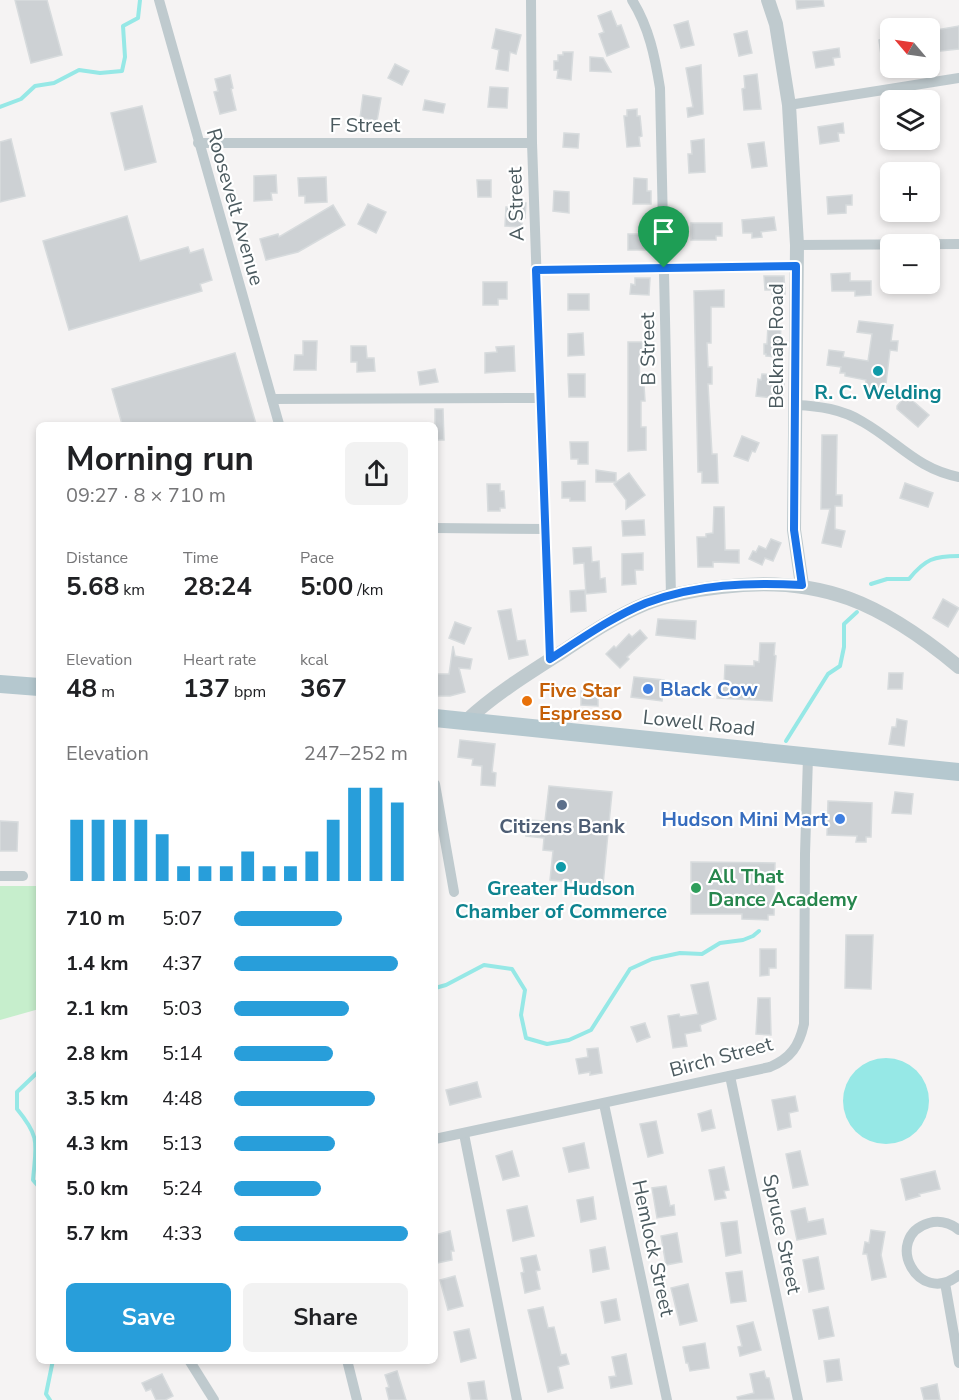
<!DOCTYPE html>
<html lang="en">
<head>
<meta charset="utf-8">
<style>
	:root { --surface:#fff; --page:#f2f2f2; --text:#202124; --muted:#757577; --accent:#289eda }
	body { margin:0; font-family:"Nunito Sans",sans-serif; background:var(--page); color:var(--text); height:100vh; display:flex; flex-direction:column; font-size:22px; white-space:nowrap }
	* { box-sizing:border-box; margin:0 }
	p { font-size:20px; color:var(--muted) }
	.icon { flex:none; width:33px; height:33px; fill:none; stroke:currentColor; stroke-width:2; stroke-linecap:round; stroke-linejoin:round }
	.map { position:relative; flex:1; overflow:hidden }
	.sheet { position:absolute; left:36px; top:422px; width:402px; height:942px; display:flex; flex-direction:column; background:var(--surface); border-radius:9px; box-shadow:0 3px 9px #0003 }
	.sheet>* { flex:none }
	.needle { width:39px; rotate:299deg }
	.tools { position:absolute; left:880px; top:18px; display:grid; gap:12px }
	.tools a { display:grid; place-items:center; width:60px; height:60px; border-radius:9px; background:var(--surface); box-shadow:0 3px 9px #0003; font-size:30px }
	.pin { position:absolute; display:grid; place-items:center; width:51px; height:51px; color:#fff; margin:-62px -26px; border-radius:50% 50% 50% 0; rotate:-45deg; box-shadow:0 0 6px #0007 }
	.pin .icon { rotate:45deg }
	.round { display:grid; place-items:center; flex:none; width:63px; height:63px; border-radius:9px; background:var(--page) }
	.summary { display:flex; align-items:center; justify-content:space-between; height:102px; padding:0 30px }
	h1 { font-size:33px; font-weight:700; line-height:45px }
	.stats { display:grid; grid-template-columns:repeat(3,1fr); gap:9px; height:102px; padding:6px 30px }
	.stats div { display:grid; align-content:center }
	.stats b { font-size:26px; font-weight:700 }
	.stats small { font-size:16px; font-weight:400 }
	.stats p { font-size:16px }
	.chart { height:168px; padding:12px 30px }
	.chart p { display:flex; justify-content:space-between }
	.chart svg { width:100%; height:108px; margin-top:6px; stroke:var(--accent); stroke-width:6 }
	.primary-button { display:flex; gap:12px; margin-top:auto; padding:12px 30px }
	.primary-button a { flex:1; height:69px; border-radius:9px; background:var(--accent); color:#fff; font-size:24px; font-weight:700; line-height:69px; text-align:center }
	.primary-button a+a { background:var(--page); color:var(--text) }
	ul { padding:0 30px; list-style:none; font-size:20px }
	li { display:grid; grid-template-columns:96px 72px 1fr; align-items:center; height:45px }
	li i { height:15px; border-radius:8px; background:var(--accent) }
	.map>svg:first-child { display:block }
	.green { fill:#c6eecc }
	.water { fill:#96e8e6 }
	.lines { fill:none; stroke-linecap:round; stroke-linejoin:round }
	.stream { stroke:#96e8e6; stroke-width:4 }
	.building { fill:#cdd1d4; stroke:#d7dbdd; stroke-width:1.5 }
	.minor { stroke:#bfcace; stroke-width:10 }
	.tertiary { stroke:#bfcace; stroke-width:14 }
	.primary { stroke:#b5c8cf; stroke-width:18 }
	.route-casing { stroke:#fff; stroke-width:12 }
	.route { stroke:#1a73e8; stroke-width:8 }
	.culture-dot { fill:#0f9aa8; stroke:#fff; stroke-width:2 }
	.shop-dot { fill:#3f7fe0; stroke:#fff; stroke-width:2 }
	.food-dot { fill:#e8710a; stroke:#fff; stroke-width:2 }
	.service-dot { fill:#5c6f8a; stroke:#fff; stroke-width:2 }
	.leisure-dot { fill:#2e9e5b; stroke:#fff; stroke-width:2 }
	.labels { text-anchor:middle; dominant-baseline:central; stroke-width:4.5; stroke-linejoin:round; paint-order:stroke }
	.street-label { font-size:20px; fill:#4b5a5f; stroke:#fff }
	.culture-label { font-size:20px; font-weight:bold; fill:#0d838f; stroke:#fff }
	.shop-label { font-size:20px; font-weight:bold; fill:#366cbe; stroke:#fff; text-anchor:start }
	.food-label { font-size:20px; font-weight:bold; fill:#c56008; stroke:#fff; text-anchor:start }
	.service-label { font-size:20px; font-weight:bold; fill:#4e5e75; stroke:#fff }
	.leisure-label { font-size:20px; font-weight:bold; fill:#27864d; stroke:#fff; text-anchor:start }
</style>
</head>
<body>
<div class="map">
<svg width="959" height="1400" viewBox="0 0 959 1400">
	<rect width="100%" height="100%" fill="#f5f3f3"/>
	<path class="green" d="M39,864V1009L0,1020V886H37Z"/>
	<circle class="water" cx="886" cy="1101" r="43"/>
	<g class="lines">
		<g class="stream">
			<path d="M0,107L21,99L35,86L54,83L79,70L100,73L122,71L125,57L123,26L138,18L140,0"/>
			<path d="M871,584L887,579H909C925,559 934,556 959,556"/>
			<path d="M786,741L828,674L840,666L844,647V624L857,612"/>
			<path d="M435,988L446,985L484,965L512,969L525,990L521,1015L526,1038L547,1044L569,1040L591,1030L630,969L652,959L680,953L702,954L720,943L743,940L753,936L759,931"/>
			<path d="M39,1071L17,1092V1109C41,1138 36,1144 33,1180L39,1187"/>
			<path d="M50,1400L46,1394L53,1360"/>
		</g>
	</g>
	<g class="building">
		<path d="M15,0H47L62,55L31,63Z"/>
		<path d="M796,0H823L824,6L797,9Z"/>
		<path d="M611,11L617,26L621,25L629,47L607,56L599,34L604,32L598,16Z"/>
		<path d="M688,21L694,45L681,48L674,25Z"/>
		<path d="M959,26V49L932,52L930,37L937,36L936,30Z"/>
		<path d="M496,29L521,35L516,54L510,52L508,71L496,69L499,50L492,48Z"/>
		<path d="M891,30V62H886L885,54L881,55L879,40L882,39L881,32Z"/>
		<path d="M747,31L752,53L739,56L734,34Z"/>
		<path d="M839,48L840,57L833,58L834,65L816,68L813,52Z"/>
		<path d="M563,52H573L571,80L557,78L558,70H554V61H558V55H563Z"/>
		<path d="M590,57L603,58L611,72L590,71Z"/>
		<path d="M395,64L409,71L402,85L388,78Z"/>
		<path d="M701,65L703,114L688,117L687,108L693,107L686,68Z"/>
		<path d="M757,74L761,109L744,110L742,89L745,88L744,76Z"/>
		<path d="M230,75L233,88L231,89L236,110L220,114L214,92L218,91L215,79Z"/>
		<path d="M490,87L508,88L507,108L488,107Z"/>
		<path d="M363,95L381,98L377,121L360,118Z"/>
		<path d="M425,100L445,104L443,113L423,110Z"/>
		<path d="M142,106L156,162L125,170L111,113Z"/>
		<path d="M637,109V116H640L642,136L639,137L640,146L627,147L624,116H627V110Z"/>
		<path d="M843,123L844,133H838L839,141L820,144L818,127Z"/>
		<path d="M564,133L579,134L578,148L563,147Z"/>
		<path d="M11,139L25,196L0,202V142Z"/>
		<path d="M704,139L705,172L689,173L688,154H692L691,141Z"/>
		<path d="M764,142L767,166L752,168L748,144Z"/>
		<path d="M276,175L277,193H271L272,200L254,201V176Z"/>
		<path d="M326,177L327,202L305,203V196H299L298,178Z"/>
		<path d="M634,178L647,179V191H651V204H633Z"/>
		<path d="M477,180H491V197H478Z"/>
		<path d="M554,191L569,192V213L553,211Z"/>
		<path d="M852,195V205H846V213L828,214L827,197Z"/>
		<path d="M512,203H526L525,218H522V227L505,226L506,207H512Z"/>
		<path d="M368,204L386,212L376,233L358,224Z"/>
		<path d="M333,205L345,225L298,252L266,260L260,239L278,234L279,237Z"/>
		<path d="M127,216L140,261L188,247L190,253L203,249L212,280L200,284L202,291L69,330L43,241Z"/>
		<path d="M774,217L776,230L761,232L762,237L752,238V233H743L742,220Z"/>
		<path d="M691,223H722V236H716V240H691Z"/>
		<rect x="628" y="234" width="25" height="16"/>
		<path d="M850,273V281H871V295L855,296V291H832L831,274Z"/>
		<path d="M764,276H784L785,294H772V290H765Z"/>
		<path d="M635,278H650L649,295L630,294L631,284L635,285Z"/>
		<path d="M483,282H507V299H498V305H483Z"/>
		<path d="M724,290V307H711V343H707L708,367H712V384H708L712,454H717L718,483H702V472H698L694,291Z"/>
		<rect x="568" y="294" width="21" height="16"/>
		<path d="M859,321L893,325L891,341H898L897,351L890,350L885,392L865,390L866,380L845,376V373H840L841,367L827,365L829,350L844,352L843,357L868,361L872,334L857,332Z"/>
		<path d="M768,325H781L780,346H784V355H780V357L766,356V354H764V344H767Z"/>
		<path d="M583,333L584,355L568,356V334Z"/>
		<path d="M303,341H317L316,370H294L295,355H303Z"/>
		<path d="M628,342H642L643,357H639L640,385H644L645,401H641V427H646V450L628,451Z"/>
		<path d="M351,346H366L367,358H374L375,371L357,372V362H351Z"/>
		<path d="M514,346L515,371L485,373V353L497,352L496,347Z"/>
		<path d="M235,353L256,424H122L112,389Z"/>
		<path d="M435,369L438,382L420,385L418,372Z"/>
		<path d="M568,374H585V397H569Z"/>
		<path d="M762,374L777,375L776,383L784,384L782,399L756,396L758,379L761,380Z"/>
		<path d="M906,395L929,415L918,427L897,409V406Z"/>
		<path d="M435,409H443L444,440H435Z"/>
		<path d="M822,435H837L836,495H842V506H835V529L845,531L841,547L822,543L830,509H821Z"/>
		<path d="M742,436L759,443L755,452L752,451L748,461L734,456Z"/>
		<path d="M570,442H588V464H578V459H571Z"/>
		<path d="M596,470L616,473V482H596Z"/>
		<path d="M629,473L645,495L626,509V500L614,484Z"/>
		<path d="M585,481V501H570V498H562V482Z"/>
		<path d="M905,483L933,493L928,507L900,498Z"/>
		<path d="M487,484H500V491H504L505,508H500V511H488Z"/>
		<path d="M714,507H724L725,550H739V563L713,562V567H698L697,537H706V534L713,533Z"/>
		<path d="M644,520L645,535L623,536L622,521Z"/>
		<path d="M771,539L781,543L773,561L765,558L762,565L749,559L753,551L756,552L759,546L766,549Z"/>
		<path d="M591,547L592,562L599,561L600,579L605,578L606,592L586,594L584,563L574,564L573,548Z"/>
		<path d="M643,553V570H635L636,584L622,585V554Z"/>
		<path d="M585,590L586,611L571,612L570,591Z"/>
		<path d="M943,599L959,608L948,627L933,618Z"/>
		<path d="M511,609L517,641L525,640L528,655L509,659L498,611Z"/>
		<path d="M658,619L696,621L695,639L656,635Z"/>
		<path d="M455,622L471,628L464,644L449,638Z"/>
		<path d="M640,630L647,638L627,657L629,659L620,668L606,654L614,646L616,648L629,634L632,637Z"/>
		<path d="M760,643H775L774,655L776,656L772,701L717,698L718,687H724L725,665L754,666V661L759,662Z"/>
		<path d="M453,646L455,656L472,659L470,669L459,668L465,692L450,696H435V674H449Z"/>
		<path d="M889,673H903L902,689H888Z"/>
		<path d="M634,677L664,680L662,701L631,697Z"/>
		<path d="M581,691H598V706L581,705Z"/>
		<path d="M897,719L907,721L904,746L889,744L892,727H896Z"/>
		<path d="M460,740L495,744L492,772L496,773L495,786L481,785L482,766L472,765L473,759L458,757Z"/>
		<path d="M549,786L612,792L603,885L550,880L553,851L543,850L544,838L526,836L528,820L545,821Z"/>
		<path d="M895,792L913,794L911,814L892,813Z"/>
		<path d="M828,801L872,803L871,837H866V842H856L857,836L827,835Z"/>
		<path d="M0,821L18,822L17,851H0Z"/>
		<path d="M691,862L775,863L774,915H768V920L742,919V914H691Z"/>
		<path d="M846,935H873L871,989L845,988Z"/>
		<path d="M760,949H776V968H769V975L760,976Z"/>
		<path d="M708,982L716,1019L700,1025L701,1031L685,1034L687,1046L673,1048L668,1016L679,1014L680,1017L698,1014L691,985Z"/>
		<path d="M758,998H770L771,1035L756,1034Z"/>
		<path d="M645,1023L650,1037L637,1042L631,1027Z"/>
		<path d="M598,1048L602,1073L590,1075V1072L579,1074L576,1059L588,1057L587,1049Z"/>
		<path d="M477,1082L481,1097L450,1105L446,1090Z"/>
		<path d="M795,1096L798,1111L789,1113L791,1127L778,1130L772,1100Z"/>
		<path d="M711,1110L715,1128L702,1131L698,1114Z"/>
		<path d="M656,1121L663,1153L648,1157L640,1124Z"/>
		<path d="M584,1143L589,1168L569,1172L563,1148Z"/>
		<path d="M512,1151L519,1176L503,1180L496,1156Z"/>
		<path d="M800,1151L808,1185L793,1188L786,1154Z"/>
		<path d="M724,1167L729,1190L724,1191L726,1198L715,1200L709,1170Z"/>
		<path d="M935,1171L940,1189L919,1194L920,1196L906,1200L901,1179Z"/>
		<path d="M666,1186L670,1206L674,1205L675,1215L657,1218L652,1188Z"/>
		<path d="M593,1197L596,1219L581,1222L577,1200Z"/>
		<path d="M527,1206L534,1236L513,1241L507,1210Z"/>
		<path d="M805,1208L808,1222L823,1219L826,1234L797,1240L791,1211Z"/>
		<path d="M737,1221L741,1253L726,1256L721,1223Z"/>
		<path d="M871,1230L885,1232L881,1255L886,1277L872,1280L867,1254H863L865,1242L869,1243Z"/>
		<path d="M450,1231L454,1251H451L452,1260L437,1263L435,1235Z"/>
		<path d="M677,1233L682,1262L666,1265L661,1236Z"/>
		<path d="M605,1247L609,1269L593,1272L590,1250Z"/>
		<path d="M536,1255L540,1270L536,1271L540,1289L525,1293L521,1273L524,1272L521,1258Z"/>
		<path d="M818,1257L824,1289L809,1292L803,1260Z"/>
		<path d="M742,1271L746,1301L731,1303L726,1273Z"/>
		<path d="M455,1276L463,1306L448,1310L440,1280Z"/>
		<path d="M688,1284L697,1321L680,1325L671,1288Z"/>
		<path d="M616,1299L620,1320L605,1323L601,1302Z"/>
		<path d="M543,1307L548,1328L554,1327L561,1355L566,1354L569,1364L558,1367L563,1388L548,1392L528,1310Z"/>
		<path d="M828,1307L834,1336L819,1339L813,1310Z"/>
		<path d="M753,1322L761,1350L740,1356L738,1347L742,1346L737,1326Z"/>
		<path d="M469,1329L476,1358L461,1362L454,1332Z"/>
		<path d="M705,1343L709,1368L690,1371L688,1363H686L683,1347Z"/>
		<path d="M626,1354L632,1384L611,1388L609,1377L616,1376L612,1357Z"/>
		<path d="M839,1359L842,1380L827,1382L824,1361Z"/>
		<path d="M397,1371L406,1400H389L386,1388L389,1387L385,1375Z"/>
		<path d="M764,1371L766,1378H769L774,1399L738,1400L737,1397L754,1393L750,1374Z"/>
		<path d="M162,1374L173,1396L165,1400H156L151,1389L146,1391L142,1383Z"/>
		<path d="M484,1381L487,1400H471L468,1383Z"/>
		<path d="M937,1384L940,1400H924L921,1388Z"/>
	</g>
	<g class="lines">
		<g class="minor">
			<path d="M159,0L279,424"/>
			<path d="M531,0L532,143L550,659"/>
			<path d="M632,0C649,27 655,57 660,88L671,596"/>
			<path d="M789,105L959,78"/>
			<path d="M198,143H532"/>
			<path d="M797,245L959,244"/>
			<path d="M536,270L796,266"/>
			<path d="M272,399L541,398"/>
			<path d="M796,405C819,406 842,409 863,422C898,442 917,469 959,477"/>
			<path d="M435,528L545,529"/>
			<path d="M435,784L454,892"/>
			<path d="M0,876H23"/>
			<path d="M730,1076L798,1400"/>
			<path d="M604,1104L667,1400"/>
			<path d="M464,1134L517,1400"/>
			<path d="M435,1139L770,1067C791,1058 799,1046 804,1024L805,854L808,757"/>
			<path d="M959,1230C950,1223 940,1220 929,1223C882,1237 918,1308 959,1275"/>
			<path d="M945,1283L959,1363"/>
			<path d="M189,1360L214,1400"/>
			<path d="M347,1360L357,1400"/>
		</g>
		<g class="tertiary">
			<path d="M768,0L776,24L789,105L797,245L794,530L802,585"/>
			<path d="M466,721C495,694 529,673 562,652C589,634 616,616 645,604C669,594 695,590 721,587C821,574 883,604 959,667"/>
		</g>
		<g class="primary">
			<path d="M0,684L39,687"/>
			<path d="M435,718L959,772"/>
		</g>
	</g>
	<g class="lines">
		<defs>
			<path id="route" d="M796,266L794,530L802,585C750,582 696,584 646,603C612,617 581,639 550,659L536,270Z"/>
		</defs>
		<use href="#route" class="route-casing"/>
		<use href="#route" class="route"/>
	</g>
	<g class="culture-dot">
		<circle cx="878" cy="371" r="6"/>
		<circle cx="561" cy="867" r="6"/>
	</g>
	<g class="shop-dot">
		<circle cx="648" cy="689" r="6"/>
		<circle cx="840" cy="819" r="6"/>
	</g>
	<circle class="food-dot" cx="527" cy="701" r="6"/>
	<circle class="service-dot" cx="562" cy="805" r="6"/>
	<circle class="leisure-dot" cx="696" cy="888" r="6"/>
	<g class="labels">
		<g class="street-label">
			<text x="365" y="125">F Street</text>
			<text transform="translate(516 204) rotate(-92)">A Street</text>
			<text transform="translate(235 207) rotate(74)">Roosevelt Avenue</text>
			<text transform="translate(776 346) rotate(-90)">Belknap Road</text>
			<text transform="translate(648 349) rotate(-91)">B Street</text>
			<text transform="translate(699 723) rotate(6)">Lowell Road</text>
			<text transform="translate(721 1057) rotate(-15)">Birch Street</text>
			<text transform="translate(782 1234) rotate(78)">Spruce Street</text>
			<text transform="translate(653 1248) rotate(78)">Hemlock Street</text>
		</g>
		<g class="culture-label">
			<text x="878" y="392">R. C. Welding</text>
			<text x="561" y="888">Greater Hudson<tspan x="561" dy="23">Chamber of Commerce</tspan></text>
		</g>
		<g class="shop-label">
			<text x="660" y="689">Black Cow</text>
			<text x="828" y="819" text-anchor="end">Hudson Mini Mart</text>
		</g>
		<g class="food-label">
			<text x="539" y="690">Five Star<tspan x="539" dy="23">Espresso</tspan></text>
		</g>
		<g class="service-label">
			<text x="562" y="826">Citizens Bank</text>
		</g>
		<g class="leisure-label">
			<text x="708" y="876">All That<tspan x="708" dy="23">Dance Academy</tspan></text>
		</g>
	</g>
</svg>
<div class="tools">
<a><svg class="needle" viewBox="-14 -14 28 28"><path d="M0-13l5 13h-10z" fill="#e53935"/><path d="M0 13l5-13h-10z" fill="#757577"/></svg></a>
<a><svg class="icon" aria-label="layers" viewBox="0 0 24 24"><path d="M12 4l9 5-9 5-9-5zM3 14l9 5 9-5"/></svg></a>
<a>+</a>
<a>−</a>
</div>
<div class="pin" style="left:664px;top:268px;background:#1e9e55"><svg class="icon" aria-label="arrive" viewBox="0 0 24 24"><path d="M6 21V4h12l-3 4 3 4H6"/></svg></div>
<section class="sheet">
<div class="summary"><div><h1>Morning run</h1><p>09:27 · 8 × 710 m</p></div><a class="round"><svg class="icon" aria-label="share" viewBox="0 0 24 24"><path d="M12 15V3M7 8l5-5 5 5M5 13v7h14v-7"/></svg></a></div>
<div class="stats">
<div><p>Distance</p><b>5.68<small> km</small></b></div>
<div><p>Time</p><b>28:24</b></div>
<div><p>Pace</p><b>5:00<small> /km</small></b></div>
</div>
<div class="stats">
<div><p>Elevation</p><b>48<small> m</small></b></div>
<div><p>Heart rate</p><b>137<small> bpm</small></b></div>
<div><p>kcal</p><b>367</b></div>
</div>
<div class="chart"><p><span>Elevation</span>247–252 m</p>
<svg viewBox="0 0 160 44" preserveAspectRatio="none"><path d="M5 44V19M15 44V19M25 44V19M35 44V19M45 44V25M55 44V38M65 44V38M75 44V38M85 44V32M95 44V38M105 44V38M115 44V32M125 44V19M135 44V6M145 44V6M155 44V12"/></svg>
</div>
<ul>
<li><b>710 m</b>5:07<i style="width:62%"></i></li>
<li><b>1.4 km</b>4:37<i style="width:94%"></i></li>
<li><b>2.1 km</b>5:03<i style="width:66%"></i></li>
<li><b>2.8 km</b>5:14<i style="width:57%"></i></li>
<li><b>3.5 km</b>4:48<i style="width:81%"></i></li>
<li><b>4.3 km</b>5:13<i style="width:58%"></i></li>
<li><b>5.0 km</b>5:24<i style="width:50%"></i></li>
<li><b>5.7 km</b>4:33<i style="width:100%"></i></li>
</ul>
<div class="primary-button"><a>Save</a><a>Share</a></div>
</section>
</div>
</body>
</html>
